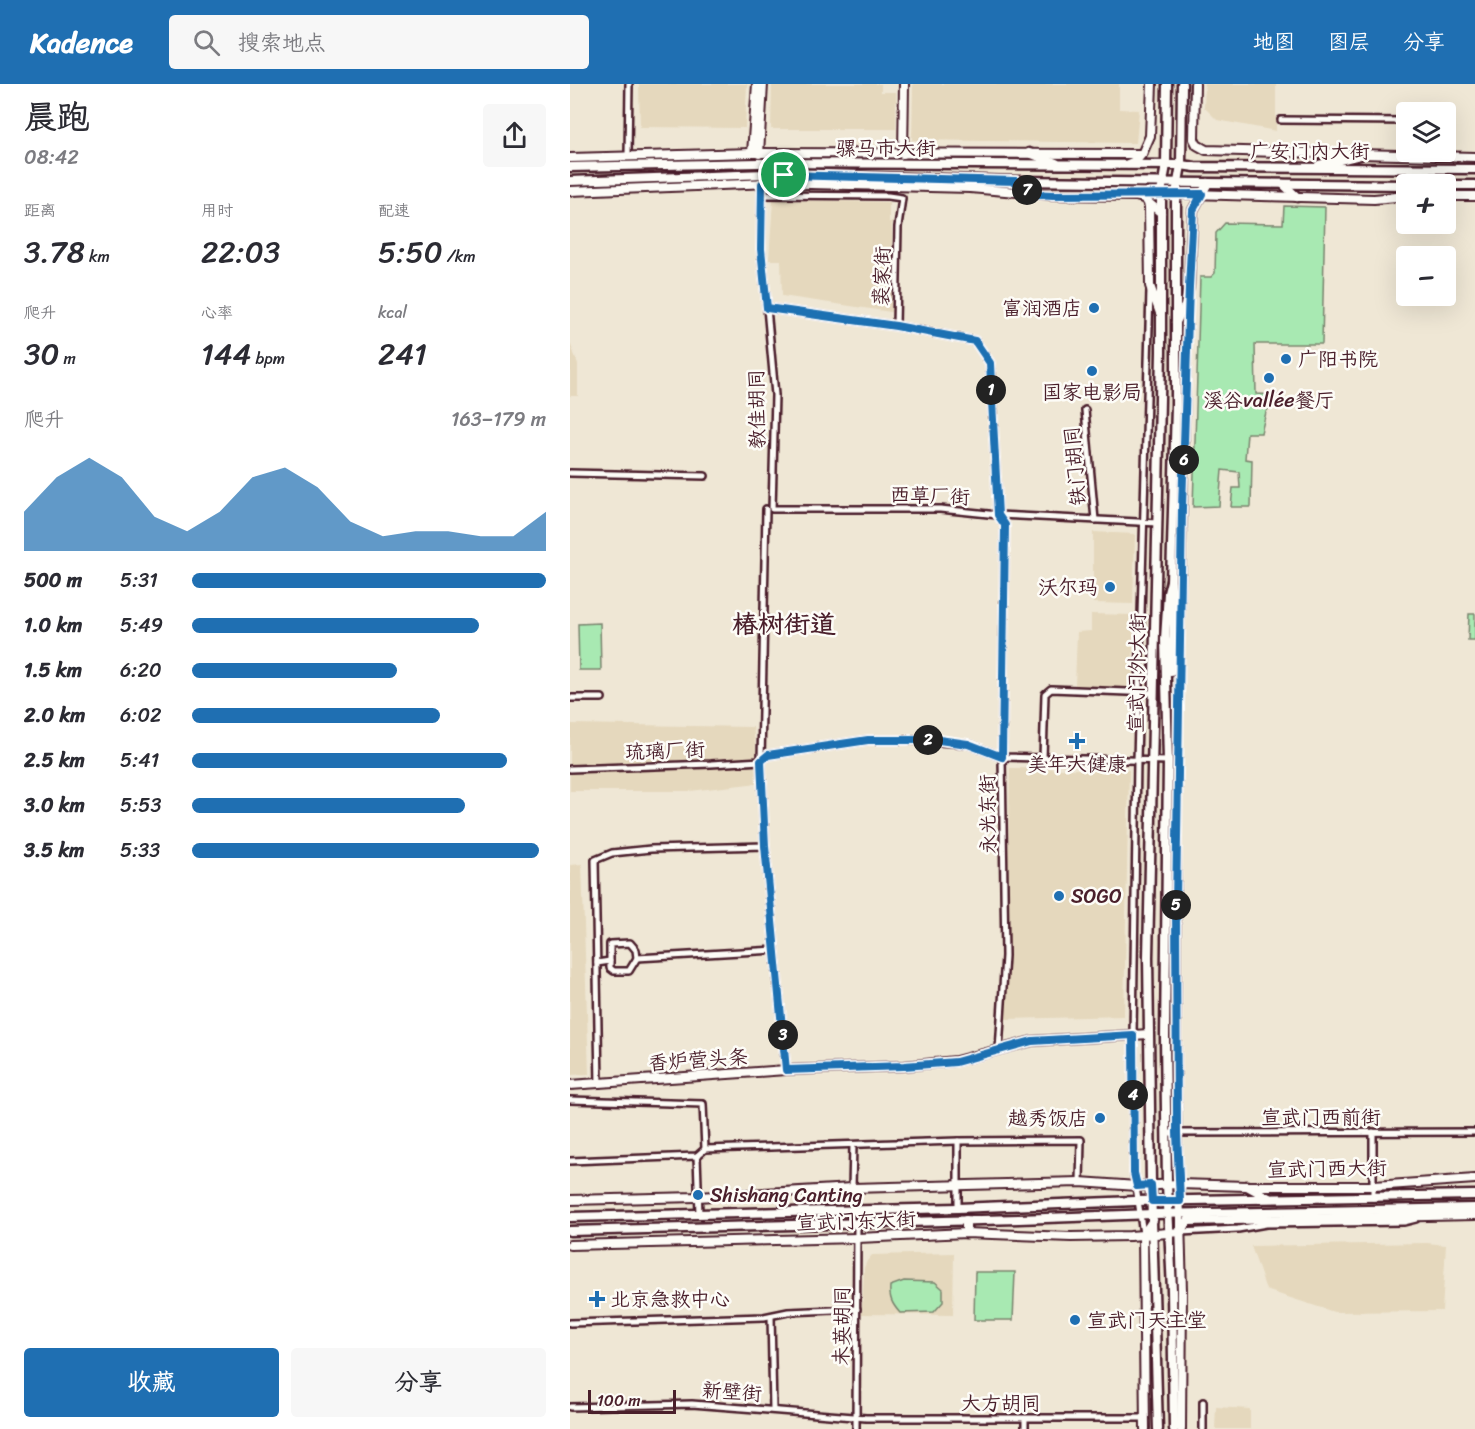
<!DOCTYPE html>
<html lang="zh">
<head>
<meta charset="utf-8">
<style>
	:root { --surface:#fff; --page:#f7f7f7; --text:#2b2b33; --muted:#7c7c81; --accent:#1f6fb2 }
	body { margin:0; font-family:Sriracha,"LXGW WenKai TC",sans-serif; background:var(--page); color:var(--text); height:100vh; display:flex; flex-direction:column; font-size:22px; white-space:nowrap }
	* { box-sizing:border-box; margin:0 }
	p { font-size:20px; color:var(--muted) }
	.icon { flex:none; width:33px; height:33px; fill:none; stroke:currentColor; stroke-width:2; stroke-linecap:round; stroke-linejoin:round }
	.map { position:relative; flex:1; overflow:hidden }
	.details { display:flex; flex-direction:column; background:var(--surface); width:570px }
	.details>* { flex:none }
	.fabs { position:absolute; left:826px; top:18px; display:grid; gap:12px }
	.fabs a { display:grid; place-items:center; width:60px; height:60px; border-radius:6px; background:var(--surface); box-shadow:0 6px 24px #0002; font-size:30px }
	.scale { position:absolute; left:18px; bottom:15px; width:88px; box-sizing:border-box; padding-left:6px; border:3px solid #4a1f2b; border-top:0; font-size:16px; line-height:21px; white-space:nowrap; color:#4a1f2b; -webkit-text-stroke:4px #fdfcf7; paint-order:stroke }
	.pin { position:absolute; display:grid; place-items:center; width:51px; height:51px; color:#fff; margin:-26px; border:3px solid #fff; border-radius:50%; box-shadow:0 2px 6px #0007 }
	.km { position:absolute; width:30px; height:30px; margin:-15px; border-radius:50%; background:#222; color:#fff; font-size:16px; line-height:30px; text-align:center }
	.round { display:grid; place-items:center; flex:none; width:63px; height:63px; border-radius:6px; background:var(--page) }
	.summary { display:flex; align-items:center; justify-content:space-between; height:102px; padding:0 24px }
	h1 { font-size:33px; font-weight:600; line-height:45px }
	.stats { display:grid; grid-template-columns:repeat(3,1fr); gap:9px; height:102px; padding:6px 24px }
	.stats div { display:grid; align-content:center }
	.stats b { font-size:30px; font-weight:600 }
	.stats small { font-size:16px; font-weight:400 }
	.stats p { font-size:16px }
	.chart { height:168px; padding:12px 24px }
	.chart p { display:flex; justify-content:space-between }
	.chart svg { width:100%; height:108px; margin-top:6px; fill:var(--accent); opacity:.7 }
	.primary-button { display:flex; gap:12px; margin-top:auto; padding:12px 24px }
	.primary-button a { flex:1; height:69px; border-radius:6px; background:var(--accent); color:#fff; font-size:24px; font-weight:600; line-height:69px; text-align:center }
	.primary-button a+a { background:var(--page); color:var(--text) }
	ul { padding:0 24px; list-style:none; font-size:20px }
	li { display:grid; grid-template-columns:96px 72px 1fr; align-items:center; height:45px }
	li i { height:15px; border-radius:8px; background:var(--accent) }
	header { display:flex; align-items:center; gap:36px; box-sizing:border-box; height:84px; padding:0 30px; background:var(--accent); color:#fff }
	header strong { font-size:28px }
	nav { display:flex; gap:33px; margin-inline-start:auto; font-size:21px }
	.search { width:420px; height:54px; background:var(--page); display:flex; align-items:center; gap:15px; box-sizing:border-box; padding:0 21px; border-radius:6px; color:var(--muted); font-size:22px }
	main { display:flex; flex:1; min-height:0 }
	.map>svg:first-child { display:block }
	.built { fill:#e5d8bd }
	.green { fill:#a8e9b2; stroke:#79846e; stroke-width:1.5 }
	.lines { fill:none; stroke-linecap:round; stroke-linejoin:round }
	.street-casing { stroke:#4a1f2b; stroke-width:10 }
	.secondary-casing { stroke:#4a1f2b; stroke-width:12 }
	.primary-casing { stroke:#4a1f2b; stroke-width:13 }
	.street { stroke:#fdfcf7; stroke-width:5 }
	.secondary { stroke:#fdfcf7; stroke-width:8 }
	.primary { stroke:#fdfcf7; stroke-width:8 }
	.route-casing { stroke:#fff; stroke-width:12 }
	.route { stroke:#1f6fb2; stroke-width:8 }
	.poi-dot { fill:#1f6fb2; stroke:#fdfcf7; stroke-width:2 }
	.labels { text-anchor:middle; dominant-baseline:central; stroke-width:5; stroke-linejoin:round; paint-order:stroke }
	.street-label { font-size:20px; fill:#4a1f2b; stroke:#fdfcf7 }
	.poi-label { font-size:20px; fill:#4a1f2b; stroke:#fdfcf7; text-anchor:start }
	.district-label { font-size:26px; font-weight:bold; fill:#4a1f2b; stroke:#fdfcf7 }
</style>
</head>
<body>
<header>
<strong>Kadence</strong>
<div class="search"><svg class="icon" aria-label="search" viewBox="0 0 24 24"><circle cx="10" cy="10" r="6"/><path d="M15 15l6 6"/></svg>搜索地点</div>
<nav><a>地图</a><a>图层</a><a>分享</a></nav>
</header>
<main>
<section class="details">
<div class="summary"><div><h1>晨跑</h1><p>08:42</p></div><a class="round"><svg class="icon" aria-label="share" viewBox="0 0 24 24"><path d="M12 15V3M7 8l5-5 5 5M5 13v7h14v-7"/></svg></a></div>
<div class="stats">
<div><p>距离</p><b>3.78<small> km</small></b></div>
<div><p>用时</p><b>22:03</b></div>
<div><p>配速</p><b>5:50<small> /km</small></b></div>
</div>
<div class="stats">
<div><p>爬升</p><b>30<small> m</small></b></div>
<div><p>心率</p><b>144<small> bpm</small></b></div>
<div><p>kcal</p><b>241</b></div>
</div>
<div class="chart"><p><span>爬升</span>163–179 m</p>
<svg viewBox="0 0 160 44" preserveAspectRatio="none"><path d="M0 44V28L10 14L20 6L30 14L40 30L50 36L60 28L70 14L80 10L90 18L100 32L110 38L120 36L130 36L140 38L150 38L160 28V44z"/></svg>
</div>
<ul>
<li><b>500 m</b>5:31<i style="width:100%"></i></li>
<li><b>1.0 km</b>5:49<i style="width:81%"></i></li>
<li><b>1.5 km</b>6:20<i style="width:58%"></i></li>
<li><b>2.0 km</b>6:02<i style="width:70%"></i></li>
<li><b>2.5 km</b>5:41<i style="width:89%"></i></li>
<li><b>3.0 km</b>5:53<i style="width:77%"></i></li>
<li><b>3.5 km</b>5:33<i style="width:98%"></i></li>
</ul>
<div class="primary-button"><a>收藏</a><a>分享</a></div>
</section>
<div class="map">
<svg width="905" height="1345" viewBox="0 0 905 1345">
	<rect width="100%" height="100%" fill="#efe7d5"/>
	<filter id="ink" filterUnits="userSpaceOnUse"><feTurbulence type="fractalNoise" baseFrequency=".0167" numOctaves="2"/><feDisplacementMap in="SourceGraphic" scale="12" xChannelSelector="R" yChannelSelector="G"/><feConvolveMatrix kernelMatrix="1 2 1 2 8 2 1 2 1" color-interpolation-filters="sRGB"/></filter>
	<g filter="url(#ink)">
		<g class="built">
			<path d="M69,0H177L175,44L70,43Z"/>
			<path d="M202,0H311V8H326V45H201Z"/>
			<path d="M343,0H549V25L569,26L566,59L342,56Z"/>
			<path d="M635,0H706V47L647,36L634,23Z"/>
			<path d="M203,116L319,118V138H322L321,228L212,212L211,176H199Z"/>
			<path d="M0,259L8,280V312H0Z"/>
			<path d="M523,448L565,450L563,520L523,519Z"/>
			<path d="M521,530L563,531V604L505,602L507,548L521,547Z"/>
			<path d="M0,640L183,643L188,684V699L120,707H0Z"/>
			<path d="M440,684L559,686L554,932L435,935Z"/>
			<path d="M12,780L19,990L0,991V781Z"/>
			<path d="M857,1159L876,1161L872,1227L764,1228L696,1206L681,1162Z"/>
			<path d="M384,1169L383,1231L292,1230L294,1184L297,1177L302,1171Z"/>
			<path d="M646,1323L680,1325V1345H645Z"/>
		</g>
		<g class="green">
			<path d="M714,122L755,123L752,260H685L686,310L708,311L696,328L691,349H677L675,375L682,376L681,423H661L663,404H670L669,388L652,386L649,422L623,423L630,193H641L645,189L646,149L655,139L713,140Z"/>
			<path d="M899,530H905V556H898Z"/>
			<path d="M30,539L31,586H9L8,540Z"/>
			<path d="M405,1188H445L443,1236H404Z"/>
			<path d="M334,1197L365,1198L373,1205V1218L364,1228L330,1229C322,1220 319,1214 320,1202Z"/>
		</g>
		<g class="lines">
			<defs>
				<g id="street">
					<path d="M711,36L837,37"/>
					<path d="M58,72L59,0"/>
					<path d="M192,100L191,165L197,224L326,242L405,257L420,279L428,431L435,441L432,673L435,872L429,966"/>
					<path d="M192,111L318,112L332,114L328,143L326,242"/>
					<path d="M197,224L205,311L202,425H370L428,431L588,439"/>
					<path d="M515,326L525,436"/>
					<path d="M0,389L135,392"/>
					<path d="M0,614H32"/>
					<path d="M473,674L475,610L481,605L583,609"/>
					<path d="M0,685L141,680L191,677L198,671L298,656H338L398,660L432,673L598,677"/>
					<path d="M195,762L191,677L196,425"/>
					<path d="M40,877V860L60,859L66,866L67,874"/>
					<path d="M27,879L40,877V884L44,887H59L67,874L205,866"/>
					<path d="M29,1000L25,776L42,769L81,765L195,762L216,986"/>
					<path d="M0,1016L133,1020L135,1065"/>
					<path d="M596,1049L905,1048"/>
					<path d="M388,1057V1124"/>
					<path d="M127,1072L129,1130"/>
					<path d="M0,1077L127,1072L135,1065L388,1057L511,1056L510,1098"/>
					<path d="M609,1100C606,1031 607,961 607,892C605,667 613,442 618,217"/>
					<path d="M282,1104L283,1061"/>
					<path d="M803,1114V1048"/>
					<path d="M611,1148L668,1145L696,1140L834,1138L846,1135"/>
					<path d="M573,1150L564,1089L563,951L567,676L580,206"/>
					<path d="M201,1232L203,1326"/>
					<path d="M0,1239L194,1233L218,1228L287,1225"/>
					<path d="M633,1318V1345"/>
					<path d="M0,1323L122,1320L296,1334H575"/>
					<path d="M286,1345L287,1140"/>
					<path d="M455,1345V1335"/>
				</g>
				<g id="secondary">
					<path d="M625,0L624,55L627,61L636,66L905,73"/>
					<path d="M182,69L187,0"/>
					<path d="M189,70L193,0"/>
					<path d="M333,70L334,0"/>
					<path d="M0,74L182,69L572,70L580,52L582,0"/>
					<path d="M0,107L201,99L400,104L483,111L566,112L573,114L591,129"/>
					<path d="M566,112L579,109L621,110L804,115L837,112"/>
					<path d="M876,112H905"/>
					<path d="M578,119L579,124L580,202L590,229"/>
					<path d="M606,238L615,222L619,203L623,126L638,99"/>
					<path d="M0,1001L216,986L334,982L386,977L462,957L579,950"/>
					<path d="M609,1100L612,1207L611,1345"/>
					<path d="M0,1116L127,1113L282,1104L510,1098L567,1102L609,1100L677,1102H804L905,1095"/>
					<path d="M618,1137L905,1131"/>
					<path d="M0,1161L288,1154L396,1149L501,1153L560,1152L611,1148L618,1137"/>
					<path d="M575,1345L573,1151L583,1136"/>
				</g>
				<g id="primary">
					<path d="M459,69L486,79"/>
					<path d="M558,80L567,76L572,70"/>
					<path d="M749,81L790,71"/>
					<path d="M0,83L188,79L611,81L625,83L905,85"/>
					<path d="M217,93L230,100"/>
					<path d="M0,97L196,90L446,97L837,101"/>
					<path d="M447,98L462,110"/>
					<path d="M713,100L727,113"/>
					<path d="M876,101H905"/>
					<path d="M302,102L318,95"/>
					<path d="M601,497L598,509L595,555L598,677L595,954L597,1100L602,1206L604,1345"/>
					<path d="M601,587C603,557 606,527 601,497L606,322V110L611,81L612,0"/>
					<path d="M677,1102L699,1114"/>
					<path d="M0,1133L388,1124L565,1117L905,1111"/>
					<path d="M396,1136V1149"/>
					<path d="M0,1147L449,1135L583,1130L905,1124"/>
					<path d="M588,1345L581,1101L578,873L591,268V109L596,81L597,0"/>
				</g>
			</defs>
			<use href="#street" class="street-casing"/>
			<use href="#secondary" class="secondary-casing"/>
			<use href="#primary" class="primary-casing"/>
			<use href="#street" class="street"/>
			<use href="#secondary" class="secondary"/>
			<use href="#primary" class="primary"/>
		</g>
	</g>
	<g class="lines" filter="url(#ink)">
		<defs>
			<path id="route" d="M214,91L446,97L462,110L483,111L632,110L623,126L619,203L612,424L606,820L607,1049L610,1117H582L581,1101L567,1102L564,1089L563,951L462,957L386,978L334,982L216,986L195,762L191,677L198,671L298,656H369L398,660L432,673L435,441L428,431L420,279L405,257L326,242L197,224L191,165L192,100H230Z"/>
		</defs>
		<use href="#route" class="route-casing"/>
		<use href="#route" class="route"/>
	</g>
	<g class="poi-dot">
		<circle cx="524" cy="224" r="6"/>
		<circle cx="716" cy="275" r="6"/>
		<circle cx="522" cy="287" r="6"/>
		<circle cx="699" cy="294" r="6"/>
		<circle cx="540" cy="503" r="6"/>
		<path d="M504 648h6v6h6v6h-6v6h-6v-6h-6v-6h6z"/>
		<circle cx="489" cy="812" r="6"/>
		<circle cx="530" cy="1034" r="6"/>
		<circle cx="128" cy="1111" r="6"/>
		<path d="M24 1206h6v6h6v6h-6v6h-6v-6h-6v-6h6z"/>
		<circle cx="505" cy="1236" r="6"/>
	</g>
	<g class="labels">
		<g class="street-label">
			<text x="316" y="64">骡马市大街</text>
			<text x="740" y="67">广安门内大街</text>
			<text transform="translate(312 192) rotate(-88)">裘家街</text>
			<text transform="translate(187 325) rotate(-91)">教佳胡同</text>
			<text transform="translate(505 382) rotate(-95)">铁门胡同</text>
			<text transform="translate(360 412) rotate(2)">西草厂街</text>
			<text transform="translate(567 589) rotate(-89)">宣武门外大街</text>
			<text transform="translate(95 667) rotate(-2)">琉璃厂街</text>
			<text transform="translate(418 730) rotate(-91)">永光东街</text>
			<text transform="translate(128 976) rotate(-4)">香炉营头条</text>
			<text x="751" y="1033">宣武门西前街</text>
			<text transform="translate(757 1085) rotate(-1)">宣武门西大街</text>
			<text transform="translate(286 1137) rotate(-2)">宣武门东大街</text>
			<text transform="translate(272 1242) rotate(-89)">未英胡同</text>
			<text transform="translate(162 1308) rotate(4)">新壁街</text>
			<text x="431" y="1319">大方胡同</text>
		</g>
		<g class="poi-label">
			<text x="512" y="224" text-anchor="end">富润酒店</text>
			<text x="728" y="275">广阳书院</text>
			<text x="522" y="308" text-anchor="middle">国家电影局</text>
			<text x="699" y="316" text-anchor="middle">溪谷vallée餐厅</text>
			<text x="528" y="503" text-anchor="end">沃尔玛</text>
			<text x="507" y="680" text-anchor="middle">美年大健康</text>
			<text x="501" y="812">SOGO</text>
			<text x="518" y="1034" text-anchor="end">越秀饭店</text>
			<text x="140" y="1111">Shishang Canting</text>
			<text x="40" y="1215">北京急救中心</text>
			<text x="517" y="1236">宣武门天主堂</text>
		</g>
		<g class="district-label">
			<text x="214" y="540">椿树街道</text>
		</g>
	</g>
</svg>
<div class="fabs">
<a><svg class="icon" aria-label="layers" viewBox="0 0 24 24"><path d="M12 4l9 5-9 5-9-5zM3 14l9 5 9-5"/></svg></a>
<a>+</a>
<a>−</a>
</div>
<div class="scale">100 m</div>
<div class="pin" style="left:214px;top:91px;background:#1e9e55"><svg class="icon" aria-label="arrive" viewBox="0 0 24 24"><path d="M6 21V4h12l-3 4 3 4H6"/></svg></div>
<b class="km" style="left:421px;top:306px">1</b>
<b class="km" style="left:358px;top:656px">2</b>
<b class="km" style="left:213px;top:951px">3</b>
<b class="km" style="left:563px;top:1011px">4</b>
<b class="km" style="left:606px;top:821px">5</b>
<b class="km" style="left:614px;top:376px">6</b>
<b class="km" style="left:457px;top:106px">7</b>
</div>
</main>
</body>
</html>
